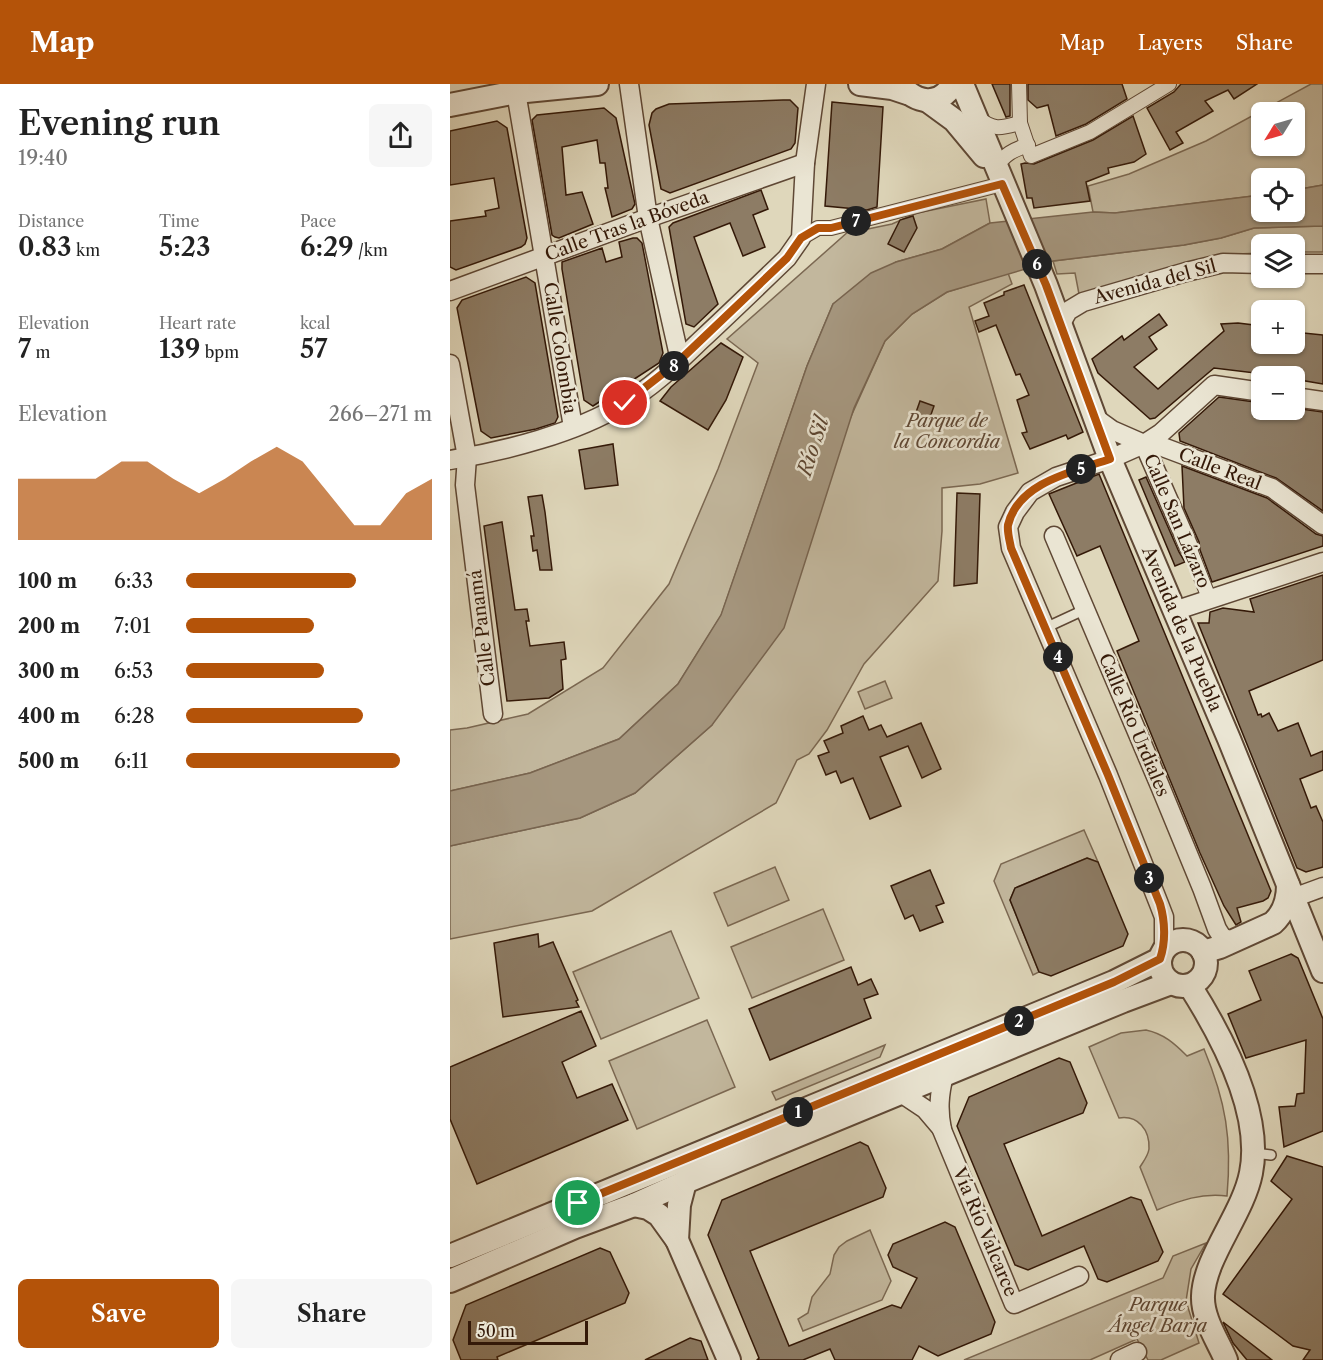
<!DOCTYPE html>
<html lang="en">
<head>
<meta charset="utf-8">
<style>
	:root { --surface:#fff; --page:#f6f6f6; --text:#222; --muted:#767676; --accent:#b45309 }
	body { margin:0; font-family:"Libre Caslon Text",serif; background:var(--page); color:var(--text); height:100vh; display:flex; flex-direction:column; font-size:22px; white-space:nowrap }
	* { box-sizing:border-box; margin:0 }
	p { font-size:20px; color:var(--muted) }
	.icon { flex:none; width:33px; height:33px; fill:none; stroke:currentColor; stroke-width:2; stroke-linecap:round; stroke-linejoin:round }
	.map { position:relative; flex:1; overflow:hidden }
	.panel { display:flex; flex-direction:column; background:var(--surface); width:450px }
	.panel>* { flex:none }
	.needle { width:39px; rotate:233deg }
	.fabs { position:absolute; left:801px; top:18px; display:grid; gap:12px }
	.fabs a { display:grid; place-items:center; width:54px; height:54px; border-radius:9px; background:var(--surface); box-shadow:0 2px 4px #0004; font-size:30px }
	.scale { position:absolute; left:18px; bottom:15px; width:120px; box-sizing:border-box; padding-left:6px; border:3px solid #341908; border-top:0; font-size:16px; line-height:21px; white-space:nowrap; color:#341908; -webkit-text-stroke:4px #eae5d3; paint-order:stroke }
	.pin { position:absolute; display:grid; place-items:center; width:51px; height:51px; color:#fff; margin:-26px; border:3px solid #fff; border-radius:50%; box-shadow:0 2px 6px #0007 }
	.km { position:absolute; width:30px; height:30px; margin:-15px; border-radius:50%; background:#222; color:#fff; font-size:16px; line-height:30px; text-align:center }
	.round { display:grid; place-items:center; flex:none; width:63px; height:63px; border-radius:9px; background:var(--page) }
	.headline { display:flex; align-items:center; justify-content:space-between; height:102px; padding:0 18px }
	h1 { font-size:33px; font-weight:600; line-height:45px }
	.stats { display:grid; grid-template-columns:repeat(3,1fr); gap:9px; height:102px; padding:6px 18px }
	.stats div { display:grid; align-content:center }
	.stats b { font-size:26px; font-weight:600 }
	.stats small { font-size:16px; font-weight:400 }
	.stats p { font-size:16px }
	.chart { height:168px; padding:12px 18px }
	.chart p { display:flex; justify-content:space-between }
	.chart svg { width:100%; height:108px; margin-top:6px; fill:var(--accent); opacity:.7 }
	.button { display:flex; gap:12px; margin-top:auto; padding:12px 18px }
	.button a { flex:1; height:69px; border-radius:9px; background:var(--accent); color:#fff; font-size:24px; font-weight:600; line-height:69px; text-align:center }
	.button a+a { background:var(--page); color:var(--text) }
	ul { padding:0 18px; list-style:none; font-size:20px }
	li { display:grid; grid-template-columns:96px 72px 1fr; align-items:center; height:45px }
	li i { height:15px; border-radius:8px; background:var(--accent) }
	header { display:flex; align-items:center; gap:36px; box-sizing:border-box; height:84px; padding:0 30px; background:var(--accent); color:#fff }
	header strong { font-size:28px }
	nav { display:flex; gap:33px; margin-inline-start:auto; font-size:21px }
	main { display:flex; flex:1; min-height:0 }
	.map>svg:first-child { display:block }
	.green { fill:#c2b79d; stroke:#7b6852; stroke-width:1.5; fill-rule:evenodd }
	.water { fill:#a5967e; stroke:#78644f; stroke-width:1.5 }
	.building { fill:#8d7c65; stroke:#341908; stroke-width:1.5 }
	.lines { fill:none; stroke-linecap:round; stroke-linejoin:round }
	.service-casing { stroke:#5f4835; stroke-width:12 }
	.pedestrian-casing { stroke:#5f4835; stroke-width:16 }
	.minor-casing { stroke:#5f4835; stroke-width:21 }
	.tertiary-casing { stroke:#5f4835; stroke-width:26 }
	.service { stroke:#eae5d3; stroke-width:9 }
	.pedestrian { stroke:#eae5d3; stroke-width:14 }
	.minor { stroke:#eae5d3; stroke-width:18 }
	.tertiary { stroke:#eae5d3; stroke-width:22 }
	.route-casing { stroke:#fff; stroke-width:12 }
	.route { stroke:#b45309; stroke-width:8 }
	.labels { text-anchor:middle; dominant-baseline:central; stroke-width:5; stroke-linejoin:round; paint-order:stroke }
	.street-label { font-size:18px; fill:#341908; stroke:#eae5d3 }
	.park-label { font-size:18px; font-style:italic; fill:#5f4835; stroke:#eae5d3 }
	.water-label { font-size:20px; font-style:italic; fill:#5c4531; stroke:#eae5d3 }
</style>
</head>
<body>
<header>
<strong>Map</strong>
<nav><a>Map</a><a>Layers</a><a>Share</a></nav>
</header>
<main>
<section class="panel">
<div class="headline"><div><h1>Evening run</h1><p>19:40</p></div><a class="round"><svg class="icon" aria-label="share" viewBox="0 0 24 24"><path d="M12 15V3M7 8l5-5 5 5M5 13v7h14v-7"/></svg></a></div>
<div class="stats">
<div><p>Distance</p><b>0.83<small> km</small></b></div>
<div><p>Time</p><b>5:23</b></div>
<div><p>Pace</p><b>6:29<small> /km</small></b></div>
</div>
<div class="stats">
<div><p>Elevation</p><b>7<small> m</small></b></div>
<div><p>Heart rate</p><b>139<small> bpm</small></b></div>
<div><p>kcal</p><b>57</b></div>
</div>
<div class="chart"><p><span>Elevation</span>266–271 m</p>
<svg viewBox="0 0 160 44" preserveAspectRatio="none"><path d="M0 44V19L10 19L20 19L30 19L40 12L50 12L60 19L70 25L80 19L90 12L100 6L110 12L120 25L130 38L140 38L150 25L160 19V44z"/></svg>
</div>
<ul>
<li><b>100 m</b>6:33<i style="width:69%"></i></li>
<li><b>200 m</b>7:01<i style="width:52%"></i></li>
<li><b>300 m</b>6:53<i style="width:56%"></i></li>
<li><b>400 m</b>6:28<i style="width:72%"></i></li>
<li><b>500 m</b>6:11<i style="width:87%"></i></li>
</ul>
<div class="button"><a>Save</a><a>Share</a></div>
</section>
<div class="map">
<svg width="873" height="1276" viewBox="0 0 873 1276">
	<rect width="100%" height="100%" fill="#dfd7bb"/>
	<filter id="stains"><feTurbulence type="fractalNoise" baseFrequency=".00333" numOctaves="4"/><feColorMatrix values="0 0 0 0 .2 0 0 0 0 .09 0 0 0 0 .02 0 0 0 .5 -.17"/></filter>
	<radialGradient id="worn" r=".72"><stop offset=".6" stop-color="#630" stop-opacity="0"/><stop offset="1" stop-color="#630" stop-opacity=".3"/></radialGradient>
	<g class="green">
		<path d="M861,0H873V101L845,106L844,94H812L811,111L665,129L643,128L638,102L679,90L756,57ZM812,28H844V62H812Z"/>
		<path d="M536,115L540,139L492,165L446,178L383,220L357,282L271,532L228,600L169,655L80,689L0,707V646L17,644L78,630L153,584L219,500L268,385L308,279L277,255L399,147L413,146L442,140L467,129Z"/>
		<path d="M873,142V168H845L844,160H812L811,169L788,170L629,210L625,189L607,190L603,177L734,161L771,154L804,144Z"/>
		<path d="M558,189L562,200L519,223L568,389L530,400L492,404V447L488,497L414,580L377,646L359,670L347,676L326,719L142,827L0,855V762L130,734L185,709L262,641L435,257L462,230L497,208Z"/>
		<path d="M435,597L442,614L415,625L408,608Z"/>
		<path d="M634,746L648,778L637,774L565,804L560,816L589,888L583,891L544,797L551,780Z"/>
		<path d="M325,783L339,816L278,842L264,809Z"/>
		<path d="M373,825L394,876L302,914L281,863Z"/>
		<path d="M221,847L249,914L151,955L123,888Z"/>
		<path d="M257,936L285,1003L187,1045L159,977Z"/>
		<path d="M696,946C714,950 724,959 737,972L754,965C776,1018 782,1055 777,1112C751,1109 731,1116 707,1126L690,1083C693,1078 698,1072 699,1065C700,1046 688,1031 669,1034L639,963L671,949Z"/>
		<path d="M435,961L430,973L326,1016L322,1008Z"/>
		<path d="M420,1146L441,1197L432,1216L353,1247L348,1235L358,1229L362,1213L380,1190L384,1171L389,1163L397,1157Z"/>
		<path d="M756,1159L741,1185L736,1217L749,1259L711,1276H698L687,1255L640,1276H514L713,1194L723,1172Z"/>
	</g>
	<path class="water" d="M873,101V142L804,144L771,154L734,161L603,177L497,208L462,230L435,257L404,324L334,544L262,641L185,709L130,734L0,762V707L80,689L169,655L228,600L271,531L357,282L383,220L421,189L446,178L492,165L540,139L643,128L665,129L811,111L812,128H844L845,106Z"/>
	<g class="building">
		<path d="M542,0H560V32L556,33Z"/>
		<path d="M578,0H672L677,15L636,40L606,52L598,21L587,24L578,16Z"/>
		<path d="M731,0H807L784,15L778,6L755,17L763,27L726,48L733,59L720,66L697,24L724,8Z"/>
		<path d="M333,16H340L348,24L345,59L341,65L220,109L211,105L199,41L202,29L206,25L219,20Z"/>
		<path d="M382,18L433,23L427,123L417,126L375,122Z"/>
		<path d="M154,24L166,34L185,120L182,125L162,133L155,104H158L155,79H150L147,56L112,63L116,111L132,108L143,140L109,154L105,153L102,151L82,36L87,31Z"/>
		<path d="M683,32L696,70L684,78L658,84L659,89L636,98L640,117L584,124L582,114H577L571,80L575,79L584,80L643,56Z"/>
		<path d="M47,37L57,44L77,154L75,160L71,163L6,186L0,183V137L36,132L35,127L49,124L44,94L0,101V47Z"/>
		<path d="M311,106L318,125L303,131L315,163L293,172L280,139L244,153L268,220L244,243L236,240L219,143L223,139Z"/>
		<path d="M463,132L467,144L454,168L438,160L450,136Z"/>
		<path d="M183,154H187L192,159L213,269L209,279L143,322L134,316L112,185V178L152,164L156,178L172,173L169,158Z"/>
		<path d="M76,193L85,199L108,333L105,339L86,345L41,354L31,347L7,224L12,216Z"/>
		<path d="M574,201L633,348L618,355L616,351L580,365L572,349L577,348L567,316L579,311L570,290L566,291L546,241L529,248L525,237L539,232L534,219L554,211V208Z"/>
		<path d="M709,230L717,241L699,253L707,265L684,283L708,305L774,247L771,240L788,239L812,242V260H844V248L873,251V300L844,295V292H830L764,284L705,334L700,335L648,289L642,275L672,252L674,256Z"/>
		<path d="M271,259L293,273L276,316L258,346L210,317L221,303Z"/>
		<path d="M769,313L812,319V326L844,324L873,328V427L826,394L730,357L729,349Z"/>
		<path d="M470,317L484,322L478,339L464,334Z"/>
		<path d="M163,360L168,401L135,405L129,366Z"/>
		<path d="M732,382L817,414L866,450L873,452V462L762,498L750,466L749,458L734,424Z"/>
		<path d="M649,390L821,807L818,814L813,817L787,824L791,838L786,841L774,822L750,769L667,567L689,557L650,462L627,472L599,410Z"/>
		<path d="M696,393L729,468L735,478L725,482L689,396Z"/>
		<path d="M507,409L530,410L527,499L504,502Z"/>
		<path d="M92,411L95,428L102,486H90L87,466L83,467L81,452H84L78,413Z"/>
		<path d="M52,438L65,526L77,525L79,537H76L80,562L114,558L116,575L111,576L113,605L99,614L57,617L34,442Z"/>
		<path d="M873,491V576L799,607L808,631L811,630L812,633L819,629L828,647L848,639L861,672L873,667V686L850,695L861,724L866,722L873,738V783L856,788L847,784L748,539H759L760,528L773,524L804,528L800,515Z"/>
		<path d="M413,632L419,646L431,641L437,653L471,639L491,685L472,694L458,662L430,673L451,722L420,735L403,694L391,699L386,687L376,691L368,672L379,668L374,657L393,649L391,642Z"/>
		<path d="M637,774L648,778L678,850L673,862L601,892L589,888L560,816L565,804Z"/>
		<path d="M480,786L494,819L486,822L493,838L470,847L463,831L455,835L441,802Z"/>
		<path d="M88,850L89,863L103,858L128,916L126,917L129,923L53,933L44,859Z"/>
		<path d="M841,870L848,874L873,935V1047L834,1063L829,1023L845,1022L847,1010L854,1009L856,956L796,974L778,930L811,916L799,887Z"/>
		<path d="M401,883L408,901L421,895L428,910L414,915L421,934L320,976L299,925Z"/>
		<path d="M131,927L146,962L112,978L127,1014L162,1000L178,1036L27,1100L0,1035V983Z"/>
		<path d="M609,974L620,978L637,1019L633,1029L554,1060L592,1152L681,1113L691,1116L713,1168L708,1177L657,1198L648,1195L634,1162L578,1186L565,1181L507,1042L519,1013Z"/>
		<path d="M410,1058L418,1062L436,1104L433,1113L300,1167L339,1262L442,1221L451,1224L467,1194L443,1183L438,1171L443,1160L495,1138L505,1143L545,1238L541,1250L488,1272L469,1262L462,1276H385L380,1265L353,1276H307L309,1274L258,1151L272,1116Z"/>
		<path d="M837,1072L873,1083V1276H853L860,1266L843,1262L773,1210L842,1115L821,1097Z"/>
		<path d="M150,1164L160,1168L179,1209L175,1219L47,1273L48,1276H11L3,1256L16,1221Z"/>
		<path d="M773,1238L822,1276H797L783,1259Z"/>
		<path d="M240,1254L251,1257L258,1276H195Z"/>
	</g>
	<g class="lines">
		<defs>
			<g id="service">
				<path d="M595,544L636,525"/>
				<path d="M804,1069L821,1071"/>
			</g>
			<g id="pedestrian">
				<path d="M569,0L570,39L581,72L640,48L719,0"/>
				<path d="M528,34C545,47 551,44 570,39"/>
				<path d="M546,83C555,70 563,66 578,61"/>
				<path d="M351,154L368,144H381L552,100"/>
				<path d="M739,463L759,514"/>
			</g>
			<g id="minor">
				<path d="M179,0L198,134L230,276"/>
				<path d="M66,8L123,343"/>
				<path d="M844,180H873"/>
				<path d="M0,207L198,134L355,79"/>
				<path d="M610,241L618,227L633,218L736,188L773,179L812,180"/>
				<path d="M0,280L17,373L15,401L43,630"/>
				<path d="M844,313L873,317"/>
				<path d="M644,333L662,346L694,360"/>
				<path d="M694,360L711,349L764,301L812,308"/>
				<path d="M694,360L739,463"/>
				<path d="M0,376C55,367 126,349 173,320C202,304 227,279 251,256C280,229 308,202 337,174L351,154L355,79L366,0"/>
				<path d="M604,452L710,702L752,804L767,845L772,853L783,858"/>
				<path d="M724,527L873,478"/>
				<path d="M843,814L873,803"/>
				<path d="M714,866V833L709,820L658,691L561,464L558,443L565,428L580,408L606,393L660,375L694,360L710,362L822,404L873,441"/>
				<path d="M494,991C489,1011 488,1026 492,1046L564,1220L629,1192"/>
				<path d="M451,1009L475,1025L492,1045"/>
				<path d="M670,1276L687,1268"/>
			</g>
			<g id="tertiary">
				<path d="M410,0L442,4L457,9"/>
				<path d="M450,0C465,19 489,24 503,0"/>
				<path d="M512,0L596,201L660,375L779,655L873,887"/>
				<path d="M478,17L504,36L534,72"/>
				<path d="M0,21L66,8L147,0"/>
				<circle cx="733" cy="879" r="23"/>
				<path d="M753,868L770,863L823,839C834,829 838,816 838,801"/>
				<path d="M740,902C771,951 813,1029 801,1089C793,1130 754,1174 753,1212C752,1234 768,1257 776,1276"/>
				<path d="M184,1121L198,1124L209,1131L227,1156L279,1276"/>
				<path d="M227,1156L229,1121L235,1098"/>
				<path d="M0,1172L664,898L710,875"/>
				<path d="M0,1197L125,1143L184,1121L235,1098L673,917L721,899"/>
			</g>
		</defs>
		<use href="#service" class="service-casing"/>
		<use href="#pedestrian" class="pedestrian-casing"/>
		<use href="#minor" class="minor-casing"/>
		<use href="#tertiary" class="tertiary-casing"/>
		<use href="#service" class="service"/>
		<use href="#pedestrian" class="pedestrian"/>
		<use href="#minor" class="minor"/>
		<use href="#tertiary" class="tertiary"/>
	</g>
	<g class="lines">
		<defs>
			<path id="route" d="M128,1119L664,898L710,875C716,858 715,837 710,820L658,691L561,464C560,458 557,448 558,441C568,398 625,387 660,375L596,201L552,100L381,144H368L351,154L337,174L230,276L175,319"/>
		</defs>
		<use href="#route" class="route-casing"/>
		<use href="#route" class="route"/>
	</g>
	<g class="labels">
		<g class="street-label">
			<text transform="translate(177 142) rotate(-20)">Calle Tras la Bóveda</text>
			<text transform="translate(705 198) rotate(-15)">Avenida del Sil</text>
			<text transform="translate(110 264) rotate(81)">Calle Colombia</text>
			<text transform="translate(770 385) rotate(21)">Calle Real</text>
			<text transform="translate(727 437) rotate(67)">Calle San Lázaro</text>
			<text transform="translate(32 544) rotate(-97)">Calle Panamá</text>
			<text transform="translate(732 545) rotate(67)">Avenida de la Puebla</text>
			<text transform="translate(684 641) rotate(67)">Calle Río Urdiales</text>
			<text transform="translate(535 1148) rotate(67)">Vía Río Valcarce</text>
		</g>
		<g class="park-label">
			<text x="497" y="337">Parque de<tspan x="497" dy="21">la Concordia</tspan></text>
			<text x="708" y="1221">Parque<tspan x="708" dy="21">Ángel Barja</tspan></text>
		</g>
		<g class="water-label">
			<text transform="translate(363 362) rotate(-72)">Río Sil</text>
		</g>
	</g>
	<rect width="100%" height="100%" filter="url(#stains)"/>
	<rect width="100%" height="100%" fill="url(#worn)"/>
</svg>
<div class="fabs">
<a><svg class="needle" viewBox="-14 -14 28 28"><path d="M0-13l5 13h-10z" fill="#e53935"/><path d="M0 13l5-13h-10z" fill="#767676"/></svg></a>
<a><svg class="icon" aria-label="locate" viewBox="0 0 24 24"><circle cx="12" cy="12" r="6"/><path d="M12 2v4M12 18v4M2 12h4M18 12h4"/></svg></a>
<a><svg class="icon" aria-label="layers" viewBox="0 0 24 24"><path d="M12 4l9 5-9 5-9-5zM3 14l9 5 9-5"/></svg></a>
<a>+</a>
<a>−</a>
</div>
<div class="scale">50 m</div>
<div class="pin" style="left:128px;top:1119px;background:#1e9e55"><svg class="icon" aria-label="arrive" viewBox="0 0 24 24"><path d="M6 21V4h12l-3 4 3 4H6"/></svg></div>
<div class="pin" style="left:175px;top:319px;background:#d93025"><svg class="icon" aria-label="check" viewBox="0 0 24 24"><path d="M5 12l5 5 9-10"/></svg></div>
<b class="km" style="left:348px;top:1028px">1</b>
<b class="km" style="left:569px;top:937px">2</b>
<b class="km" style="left:699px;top:794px">3</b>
<b class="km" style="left:608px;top:573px">4</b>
<b class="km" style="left:631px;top:385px">5</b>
<b class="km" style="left:587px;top:180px">6</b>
<b class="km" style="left:406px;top:137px">7</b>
<b class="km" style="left:224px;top:282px">8</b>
</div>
</main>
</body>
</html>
